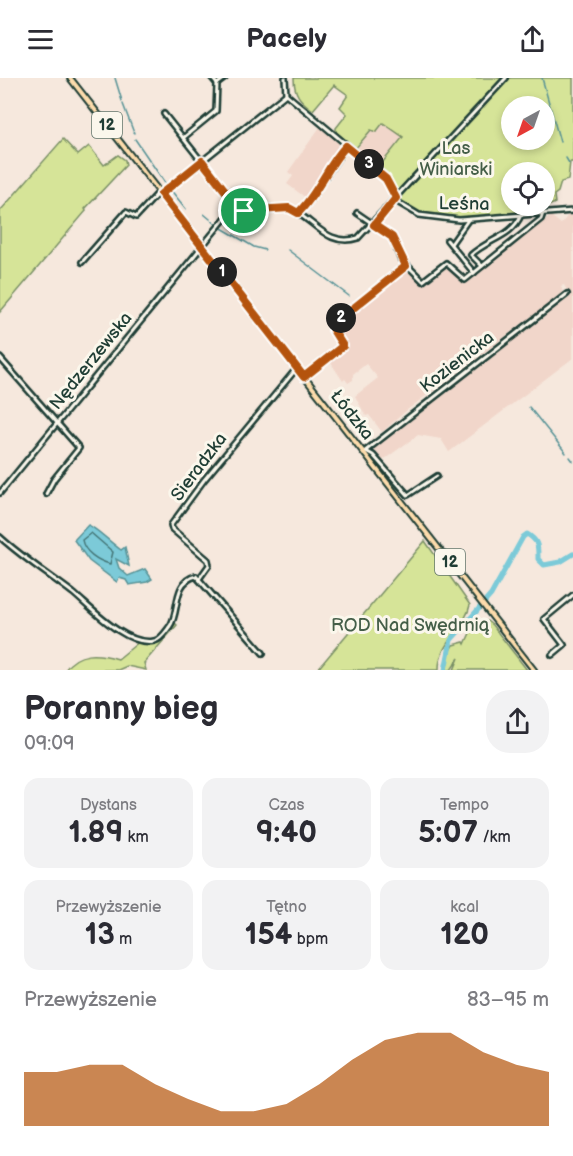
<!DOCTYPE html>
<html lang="pl">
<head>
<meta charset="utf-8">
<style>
	:root { --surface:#fff; --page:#f2f2f3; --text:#2b2b33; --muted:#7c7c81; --accent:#b45309 }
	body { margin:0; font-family:"Balsamiq Sans",sans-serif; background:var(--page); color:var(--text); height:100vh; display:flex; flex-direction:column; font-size:22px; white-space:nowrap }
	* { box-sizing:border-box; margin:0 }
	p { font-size:20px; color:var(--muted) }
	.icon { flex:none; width:33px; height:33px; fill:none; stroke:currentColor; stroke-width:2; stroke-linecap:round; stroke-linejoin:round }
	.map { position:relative; height:592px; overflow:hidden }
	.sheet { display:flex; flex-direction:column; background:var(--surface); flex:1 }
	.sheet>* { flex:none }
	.needle { width:39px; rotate:220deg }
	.fabs { position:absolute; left:501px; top:18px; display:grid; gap:12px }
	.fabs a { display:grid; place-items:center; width:54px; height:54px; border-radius:50%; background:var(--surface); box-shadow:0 3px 9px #0003; font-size:30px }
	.pin { position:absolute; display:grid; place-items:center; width:51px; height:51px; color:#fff; margin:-26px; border:3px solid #fff; border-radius:50%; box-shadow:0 2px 6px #0007 }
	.km { position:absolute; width:30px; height:30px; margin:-15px; border-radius:50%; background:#222; color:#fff; font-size:16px; line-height:30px; text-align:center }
	.round { display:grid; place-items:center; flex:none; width:63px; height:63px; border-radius:24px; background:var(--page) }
	.head { display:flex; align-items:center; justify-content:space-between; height:102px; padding:0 24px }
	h1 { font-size:33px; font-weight:600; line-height:45px }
	.metrics { display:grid; grid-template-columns:repeat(3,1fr); gap:9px; height:102px; padding:6px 24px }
	.metrics div { display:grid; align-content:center; border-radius:15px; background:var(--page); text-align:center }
	.metrics b { font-size:30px; font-weight:600 }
	.metrics small { font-size:16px; font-weight:400 }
	.metrics p { font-size:16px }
	.chart { height:168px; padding:12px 24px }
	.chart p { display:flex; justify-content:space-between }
	.chart svg { width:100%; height:108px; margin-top:6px; fill:var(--accent); opacity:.7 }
	header { display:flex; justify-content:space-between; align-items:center; height:78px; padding:0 24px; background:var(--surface); font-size:27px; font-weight:600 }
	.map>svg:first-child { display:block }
	.built { fill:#f1d6ca }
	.green { fill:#d6e498; stroke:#7a9066; stroke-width:1.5; fill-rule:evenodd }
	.water { fill:#7bcad8; stroke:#569296; stroke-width:1.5 }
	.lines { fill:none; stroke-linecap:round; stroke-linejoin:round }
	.shore { stroke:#447576; stroke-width:1.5 }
	.stream { stroke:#569296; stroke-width:1.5 }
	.river { stroke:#7bcad8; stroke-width:5 }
	.minor-casing { stroke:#1f3d34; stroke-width:8 }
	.major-casing { stroke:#1f3d34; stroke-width:8 }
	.minor { stroke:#fbf7ec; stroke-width:3 }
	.major { stroke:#fddcac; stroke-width:4 }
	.route-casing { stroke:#fff; stroke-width:12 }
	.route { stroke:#b45309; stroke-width:8 }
	.labels { text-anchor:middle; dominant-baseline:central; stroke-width:6; stroke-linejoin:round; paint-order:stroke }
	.shield { fill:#fbf7ec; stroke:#61756b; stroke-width:1.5 }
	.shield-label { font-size:16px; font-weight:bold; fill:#1f3d34 }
	.park-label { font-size:18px; fill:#445e48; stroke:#fbf7ec }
	.street-label { font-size:18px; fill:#1f3d34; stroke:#fbf7ec }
</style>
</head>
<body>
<header><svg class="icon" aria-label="menu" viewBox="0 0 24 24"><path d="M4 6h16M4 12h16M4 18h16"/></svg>Pacely<svg class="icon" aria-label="share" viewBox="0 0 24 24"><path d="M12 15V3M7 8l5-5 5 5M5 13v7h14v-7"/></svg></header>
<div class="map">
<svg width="573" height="592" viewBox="0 0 573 592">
	<rect width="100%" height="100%" fill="#f6e8dd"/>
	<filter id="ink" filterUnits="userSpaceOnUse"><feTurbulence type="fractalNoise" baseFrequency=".0167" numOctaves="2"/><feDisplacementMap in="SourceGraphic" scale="12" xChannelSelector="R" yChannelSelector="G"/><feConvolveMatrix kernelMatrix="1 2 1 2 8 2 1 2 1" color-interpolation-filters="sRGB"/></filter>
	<g filter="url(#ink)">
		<g class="built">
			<path d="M379,41L403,59L378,90L356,71Z"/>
			<path d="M320,49L342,66L309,122L287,106L293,98L288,94Z"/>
			<path d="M570,135H573V280L449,374L441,361L418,357L382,383L372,370L494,275L498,276L496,273L509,267L510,262L529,247L537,245L570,218L564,207L561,208L563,215L407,332L382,354L369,337L366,338L355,318L378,300L366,286L353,296V302L348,305L345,301L343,303L329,282L345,270V265L336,254L337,246L405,191L423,207L447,188L464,205L544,141L546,142L551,138L561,146Z"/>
		</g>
		<g class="green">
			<path d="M294,0H573V84H570L568,102L561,104L558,114L554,117L555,125L532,135L468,140L419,135L401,125L397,113L378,90L403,59L383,45L376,54L371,52L355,71L336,55V50L347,36L340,29L348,17L334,7L313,32C300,23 294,16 294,0ZM512,28H544V62H512ZM512,94H544V128H512Z"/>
			<path d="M63,61L78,77L89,68L104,87L118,77L125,82L126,87L85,131L86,133L0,234V133Z"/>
			<path d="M425,463L470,527C466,549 438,565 439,592H317Z"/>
			<path d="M487,543L492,547L527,592H454L459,580L451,592H447L448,576L453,567L464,564L465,566L471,553Z"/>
			<path d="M175,545L177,547L144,585L146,592L127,588L118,592H65C78,573 98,575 118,581L140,563L156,565Z"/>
		</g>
		<path class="water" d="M88,447C95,449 112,466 121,472L125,469L129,488L116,481L119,490L128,498L145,491L152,501L147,504L129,507L126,502L119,500L117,504L89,483L74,462Z"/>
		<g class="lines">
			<path class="shore" d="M91,455L113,474L110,486C98,483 84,474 82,462Z"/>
			<g class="stream">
				<path d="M115,0L122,23"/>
				<path d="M542,0L560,64"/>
				<path d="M123,26L134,55"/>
				<path d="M135,61L167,108"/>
				<path d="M566,80L569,85"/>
				<path d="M170,111L186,131"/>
				<path d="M204,136L216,146"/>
				<path d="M220,149L254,169L265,172"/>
				<path d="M288,172L349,218"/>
				<path d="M529,329L566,375"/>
				<path d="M570,379L573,383"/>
			</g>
			<path class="river" d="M445,592L451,562L491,517L523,459L527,456C539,463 538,469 538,481L544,487L560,484L573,476"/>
			<defs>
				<g id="minor">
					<path d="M212,0L217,6"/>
					<path d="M285,0L286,16L385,99L396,120"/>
					<path d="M217,6L225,0"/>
					<path d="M164,36L241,133"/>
					<path d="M183,60L216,33L217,6"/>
					<path d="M161,116L286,16"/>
					<path d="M394,122L419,137L459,142L573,133"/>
					<path d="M230,135L289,130C314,141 327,170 358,160L506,0"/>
					<path d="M298,135L308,125L346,68"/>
					<path d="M357,135L392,159L400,180L423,203L446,185L465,202L541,141L543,135"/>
					<path d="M447,162L474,195"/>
					<path d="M451,166L468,142"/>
					<path d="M82,184L126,134L136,139L159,114"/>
					<path d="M482,188L471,177C488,161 512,159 521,137"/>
					<path d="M0,280L79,370L54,401L46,416"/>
					<path d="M304,299L343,268L333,252L336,244L406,187"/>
					<path d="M366,373L373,377L408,417L437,398"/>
					<path d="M364,374L567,216"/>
					<path d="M0,415L236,127"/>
					<path d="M0,459C23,480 48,496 73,515C91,530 127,569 154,563C161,562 166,553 170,548C180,534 172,504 196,498L263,575"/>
					<path d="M199,501L209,487L208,482L172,451L171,447L204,402L297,290"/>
					<path d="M552,577L564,567L544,541L573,517"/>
				</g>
				<path id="major" d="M70,0L534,592"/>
			</defs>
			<use href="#minor" class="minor-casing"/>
			<use href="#major" class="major-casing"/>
			<use href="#minor" class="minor"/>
			<use href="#major" class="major"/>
		</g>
	</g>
	<g class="lines" filter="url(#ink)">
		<defs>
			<path id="route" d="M346,68L386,101L396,120L374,147L392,159L406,188L336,244L333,252L343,268L304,299L161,116L202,83L241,133L289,130L298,135C318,116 327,88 346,68Z"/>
		</defs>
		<use href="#route" class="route-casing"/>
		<use href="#route" class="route"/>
	</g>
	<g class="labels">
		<g class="shield">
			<rect x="92" y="34" width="30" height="26" rx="4.5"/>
			<rect x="435" y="471" width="30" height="26" rx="4.5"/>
		</g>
		<g class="shield-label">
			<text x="107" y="47">12</text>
			<text x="450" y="484">12</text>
		</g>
		<g class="park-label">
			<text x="456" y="70">Las<tspan x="456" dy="21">Winiarski</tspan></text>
			<text x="410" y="547">ROD Nad Swędrnią</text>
		</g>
		<g class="street-label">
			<text transform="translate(464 126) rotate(1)">Leśna</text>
			<text transform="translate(91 283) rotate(-51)">Nędzerzewska</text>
			<text transform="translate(457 284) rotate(-38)">Kozienicka</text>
			<text transform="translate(352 337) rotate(52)">Łódzka</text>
			<text transform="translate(199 389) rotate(-53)">Sieradzka</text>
		</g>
	</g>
</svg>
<div class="fabs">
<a><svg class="needle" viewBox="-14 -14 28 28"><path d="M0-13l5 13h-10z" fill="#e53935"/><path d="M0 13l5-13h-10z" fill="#7c7c81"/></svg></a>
<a><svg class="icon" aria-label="locate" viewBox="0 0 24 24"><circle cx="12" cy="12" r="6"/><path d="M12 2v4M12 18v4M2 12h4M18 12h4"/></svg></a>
</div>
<div class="pin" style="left:244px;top:133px;background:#1e9e55"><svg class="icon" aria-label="arrive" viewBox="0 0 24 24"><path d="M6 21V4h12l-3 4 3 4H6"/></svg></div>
<b class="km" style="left:222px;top:194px">1</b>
<b class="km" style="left:341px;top:240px">2</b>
<b class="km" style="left:369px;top:86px">3</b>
</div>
<section class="sheet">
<div class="head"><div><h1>Poranny bieg</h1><p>09:09</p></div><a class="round"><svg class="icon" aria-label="share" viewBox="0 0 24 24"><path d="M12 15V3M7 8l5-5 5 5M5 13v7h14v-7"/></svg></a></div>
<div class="metrics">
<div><p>Dystans</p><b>1.89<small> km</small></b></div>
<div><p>Czas</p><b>9:40</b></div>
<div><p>Tempo</p><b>5:07<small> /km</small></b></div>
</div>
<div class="metrics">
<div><p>Przewyższenie</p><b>13<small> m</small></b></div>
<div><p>Tętno</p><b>154<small> bpm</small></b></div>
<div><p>kcal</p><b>120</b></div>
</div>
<div class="chart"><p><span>Przewyższenie</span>83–95 m</p>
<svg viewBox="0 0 160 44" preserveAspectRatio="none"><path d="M0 44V22L10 22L20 19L30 19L40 27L50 33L60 38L70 38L80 35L90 27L100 17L110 9L120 6L130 6L140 14L150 19L160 22V44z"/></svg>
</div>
</section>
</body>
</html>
